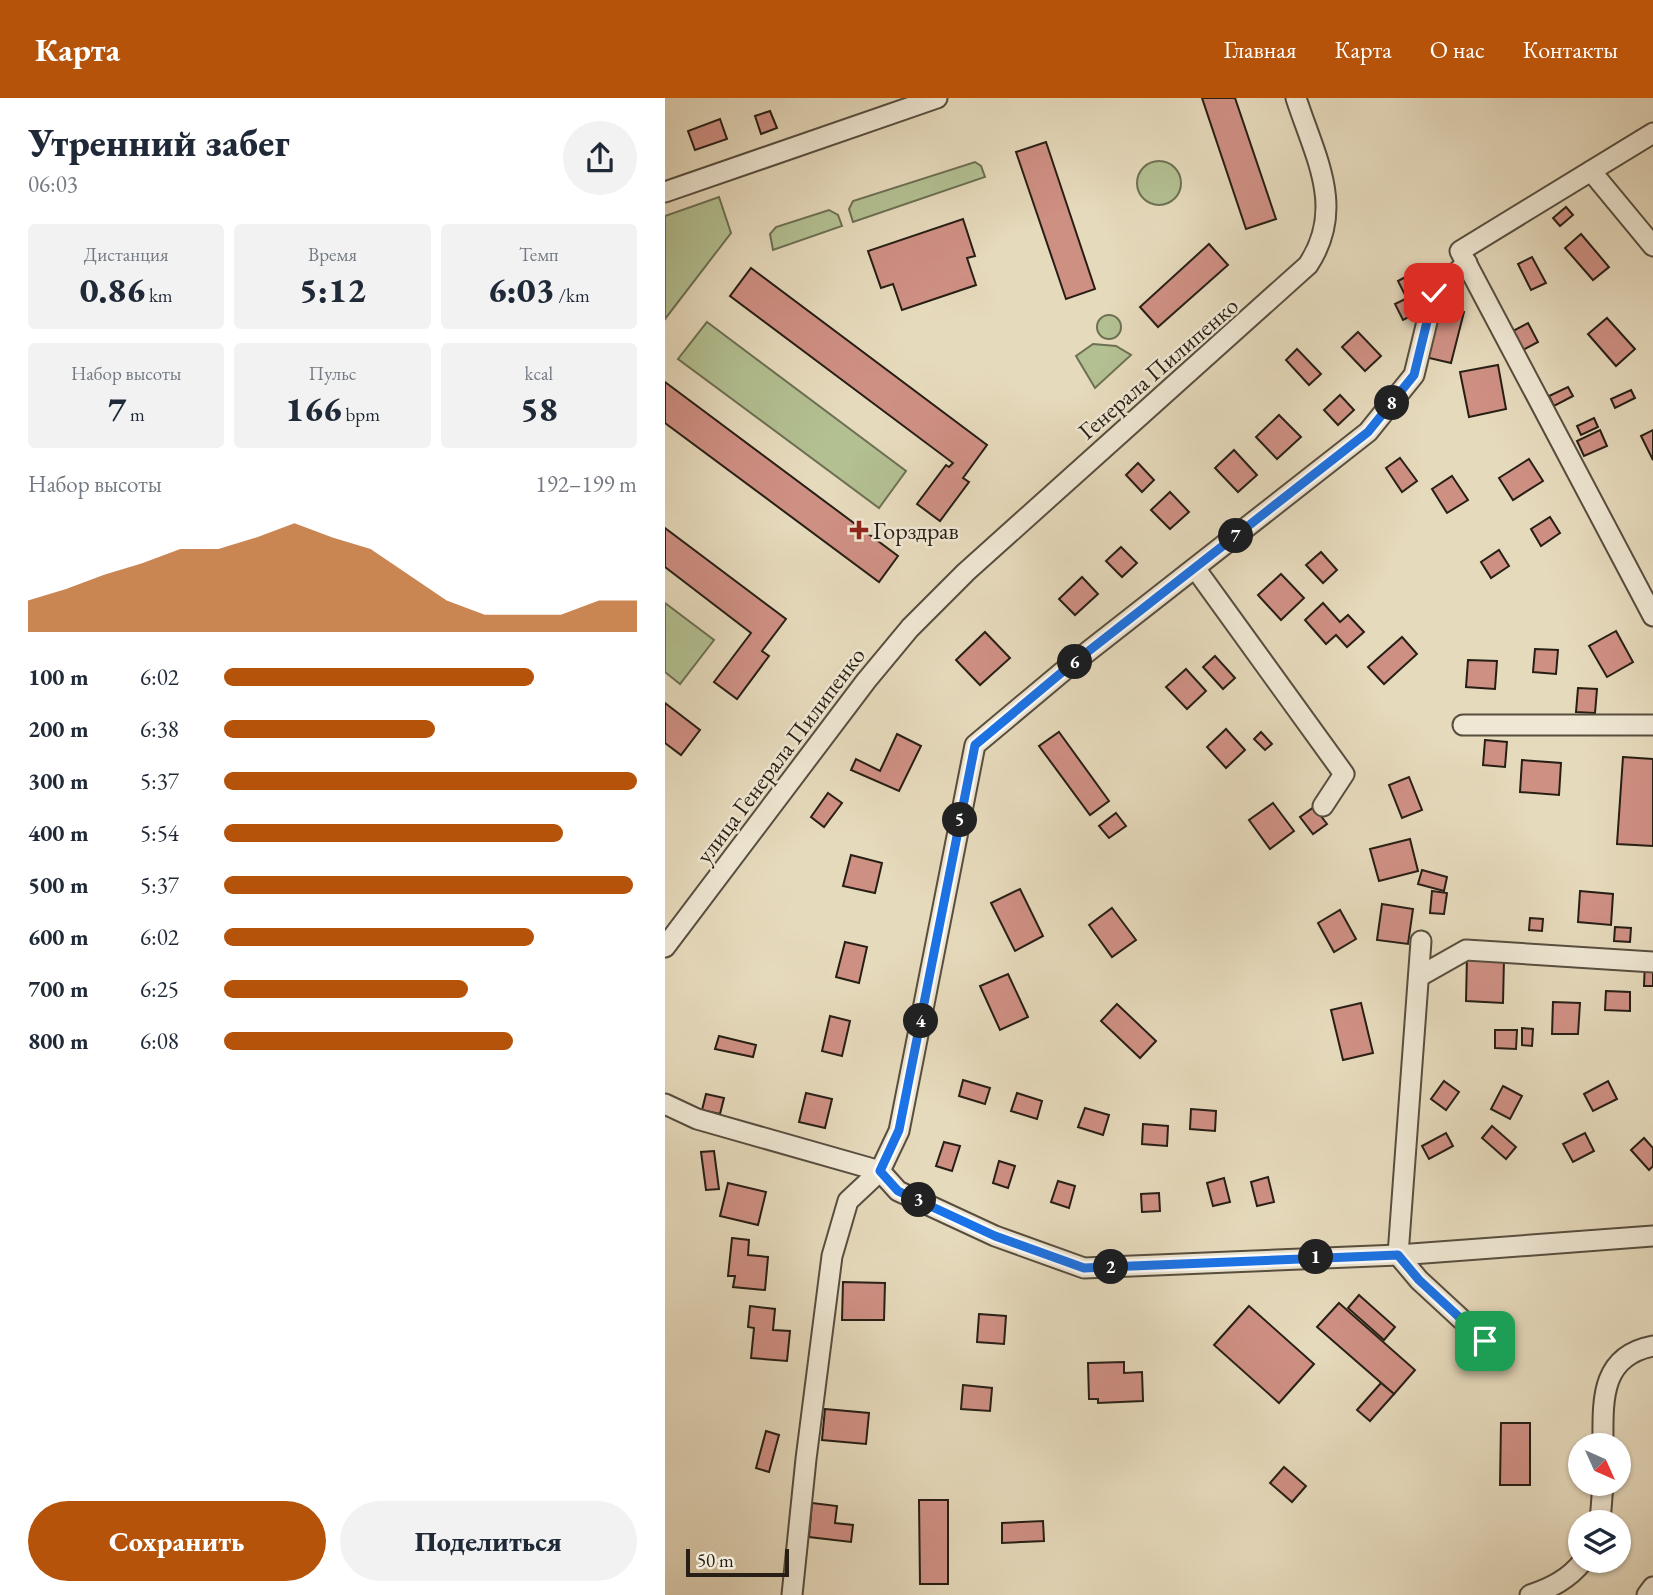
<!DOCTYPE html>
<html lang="ru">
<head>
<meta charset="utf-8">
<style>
	:root { --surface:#fff; --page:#f2f2f3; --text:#1f2937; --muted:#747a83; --accent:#b45309 }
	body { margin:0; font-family:"EB Garamond",serif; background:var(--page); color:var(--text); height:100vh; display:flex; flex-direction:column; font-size:26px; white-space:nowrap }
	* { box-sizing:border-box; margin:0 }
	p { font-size:23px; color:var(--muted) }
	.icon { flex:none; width:38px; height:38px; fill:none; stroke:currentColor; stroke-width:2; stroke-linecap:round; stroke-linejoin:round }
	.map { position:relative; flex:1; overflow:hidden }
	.panel { display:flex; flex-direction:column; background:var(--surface); width:665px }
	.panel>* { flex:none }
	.needle { width:46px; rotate:135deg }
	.tools { position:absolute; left:903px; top:1335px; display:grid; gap:14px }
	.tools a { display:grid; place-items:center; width:63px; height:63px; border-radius:50%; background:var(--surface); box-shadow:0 2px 5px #0004; font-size:35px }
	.scale { position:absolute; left:21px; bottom:18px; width:103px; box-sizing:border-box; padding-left:7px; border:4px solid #271f15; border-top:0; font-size:19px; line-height:24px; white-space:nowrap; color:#271f15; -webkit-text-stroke:5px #efe7d3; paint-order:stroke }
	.pin { position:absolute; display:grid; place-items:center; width:60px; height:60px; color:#fff; margin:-30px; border-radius:14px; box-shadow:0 4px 10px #0006 }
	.km { position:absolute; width:35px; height:35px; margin:-18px; border-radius:50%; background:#222; color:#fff; font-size:19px; line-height:35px; text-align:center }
	.round { display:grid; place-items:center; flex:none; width:74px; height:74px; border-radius:37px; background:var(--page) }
	.headline { display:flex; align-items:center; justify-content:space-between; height:119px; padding:0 28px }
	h1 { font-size:38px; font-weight:800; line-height:52px }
	.figures { display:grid; grid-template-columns:repeat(3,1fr); gap:10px; height:119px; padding:7px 28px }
	.figures div { display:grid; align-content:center; border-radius:7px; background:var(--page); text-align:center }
	.figures b { font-size:35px; font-weight:800 }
	.figures small { font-size:19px; font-weight:400 }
	.figures p { font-size:19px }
	.chart { height:196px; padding:14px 28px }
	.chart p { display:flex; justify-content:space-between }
	.chart svg { width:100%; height:126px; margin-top:7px; fill:var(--accent); opacity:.7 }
	.action { display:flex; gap:14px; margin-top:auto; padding:14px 28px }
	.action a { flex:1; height:80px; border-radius:42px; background:var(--accent); color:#fff; font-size:28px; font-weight:800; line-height:80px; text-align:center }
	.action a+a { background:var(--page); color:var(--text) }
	ul { padding:0 28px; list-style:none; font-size:23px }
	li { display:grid; grid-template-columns:112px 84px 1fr; align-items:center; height:52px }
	li i { height:18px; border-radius:9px; background:var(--accent) }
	header { display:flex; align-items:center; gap:42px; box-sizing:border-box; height:98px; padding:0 35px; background:var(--accent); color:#fff }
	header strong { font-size:33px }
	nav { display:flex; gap:38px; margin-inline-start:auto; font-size:24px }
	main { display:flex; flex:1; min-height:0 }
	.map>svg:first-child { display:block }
	.green { fill:#b3c092; stroke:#6d7054; stroke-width:2 }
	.building { fill:#cf9084; stroke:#271f15; stroke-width:2 }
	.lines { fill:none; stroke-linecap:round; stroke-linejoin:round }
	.minor-casing { stroke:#574e3f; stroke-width:23 }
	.minor { stroke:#efe7d3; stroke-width:19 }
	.route-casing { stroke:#fff; stroke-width:14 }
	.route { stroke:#1a73e8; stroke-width:9 }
	.poi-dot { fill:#8f2418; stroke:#efe7d3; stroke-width:2.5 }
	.labels { text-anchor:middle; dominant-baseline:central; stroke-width:5; stroke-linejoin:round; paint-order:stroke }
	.street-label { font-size:24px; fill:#271f15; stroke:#efe7d3 }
	.poi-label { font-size:24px; fill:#271f15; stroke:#efe7d3; text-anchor:start }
</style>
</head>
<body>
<header>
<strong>Карта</strong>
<nav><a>Главная</a><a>Карта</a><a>О нас</a><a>Контакты</a></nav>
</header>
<main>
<section class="panel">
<div class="headline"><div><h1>Утренний забег</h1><p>06:03</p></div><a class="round"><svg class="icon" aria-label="share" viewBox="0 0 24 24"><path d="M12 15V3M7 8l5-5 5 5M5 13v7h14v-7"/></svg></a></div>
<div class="figures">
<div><p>Дистанция</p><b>0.86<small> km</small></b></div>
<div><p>Время</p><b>5:12</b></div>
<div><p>Темп</p><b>6:03<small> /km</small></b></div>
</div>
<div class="figures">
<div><p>Набор высоты</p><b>7<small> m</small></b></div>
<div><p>Пульс</p><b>166<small> bpm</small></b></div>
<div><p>kcal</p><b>58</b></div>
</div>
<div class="chart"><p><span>Набор высоты</span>192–199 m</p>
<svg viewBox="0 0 160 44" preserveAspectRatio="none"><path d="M0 44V33L10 29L20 24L30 20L40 15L50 15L60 11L70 6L80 11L90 15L100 24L110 33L120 38L130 38L140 38L150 33L160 33V44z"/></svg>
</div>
<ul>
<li><b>100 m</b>6:02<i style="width:75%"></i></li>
<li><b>200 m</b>6:38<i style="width:51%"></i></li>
<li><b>300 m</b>5:37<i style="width:100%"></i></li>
<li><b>400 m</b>5:54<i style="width:82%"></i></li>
<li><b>500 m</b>5:37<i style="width:99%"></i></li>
<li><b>600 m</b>6:02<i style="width:75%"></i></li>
<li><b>700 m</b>6:25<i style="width:59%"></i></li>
<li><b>800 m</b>6:08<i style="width:70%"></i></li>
</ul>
<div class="action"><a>Сохранить</a><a>Поделиться</a></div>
</section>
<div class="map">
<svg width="988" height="1497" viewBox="0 0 988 1497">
	<rect width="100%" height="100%" fill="#e6dabc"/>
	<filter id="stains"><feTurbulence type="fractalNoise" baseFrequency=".00286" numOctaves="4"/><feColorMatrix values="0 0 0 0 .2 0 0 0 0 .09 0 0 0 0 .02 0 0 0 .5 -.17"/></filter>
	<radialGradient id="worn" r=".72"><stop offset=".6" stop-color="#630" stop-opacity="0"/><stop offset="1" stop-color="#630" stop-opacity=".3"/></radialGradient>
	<g class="green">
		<circle cx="494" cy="85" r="22"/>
		<path d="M310,64L316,68L320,79L188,124L184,111L188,103Z"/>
		<path d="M54,99L66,135L0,221V118Z"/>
		<path d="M164,112L173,117L177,128L108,152L105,136L111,129Z"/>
		<circle cx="444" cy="229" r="12"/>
		<path d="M42,224L241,373L214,410L13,261Z"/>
		<path d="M428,246L451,248L466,257L430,290L411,258Z"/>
		<path d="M0,505L49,542L15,586L0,574Z"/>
	</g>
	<g class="building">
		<path d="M537,0H570L611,121L581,131Z"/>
		<path d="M105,13L112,30L96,36L90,18Z"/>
		<path d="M55,21L62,41L30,52L23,33Z"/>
		<path d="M381,44L430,191L401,201L351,54Z"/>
		<path d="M901,109L908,117L895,128L888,120Z"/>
		<path d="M298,121L310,158L302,160L311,187L237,212L228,186L216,190L203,153Z"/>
		<path d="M916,136L944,169L928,182L900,150Z"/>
		<path d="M544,146L563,167L493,229L475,209Z"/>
		<path d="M867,159L881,185L866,192L853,166Z"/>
		<path d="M86,170L322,347L298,380L304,384L275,423L252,406L281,367L284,369L288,365L65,198Z"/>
		<path d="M757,170L764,184L740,197L733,183Z"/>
		<path d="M742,200L750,216L738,222L730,206Z"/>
		<path d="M774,207L799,214L786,265L760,259Z"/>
		<path d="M942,220L970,251L951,268L923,236Z"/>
		<path d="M863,225L873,244L858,252L848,233Z"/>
		<path d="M693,234L716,258L700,273L677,249Z"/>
		<path d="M632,251L656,276L644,287L621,262Z"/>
		<path d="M833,267L841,311L804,319L795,274Z"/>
		<path d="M0,284L233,458L214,484L0,325Z"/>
		<path d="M903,289L908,298L889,308L884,298Z"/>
		<path d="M966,292L970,300L950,310L946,301Z"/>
		<path d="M675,297L689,312L673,327L659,312Z"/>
		<path d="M614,317L636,339L612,361L591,339Z"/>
		<path d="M929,320L933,329L916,337L912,328Z"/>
		<path d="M935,332L942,348L919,358L912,343Z"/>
		<path d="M988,332V362L976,338Z"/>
		<path d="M569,352L592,377L573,394L550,370Z"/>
		<path d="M735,360L752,383L737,394L721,370Z"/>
		<path d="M864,361L878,383L848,402L834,380Z"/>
		<path d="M473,365L489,382L477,394L461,377Z"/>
		<path d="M787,378L803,402L782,415L767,391Z"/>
		<path d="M505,394L524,414L505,431L486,412Z"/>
		<path d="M885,419L895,435L876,448L866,431Z"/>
		<path d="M0,430L121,521L97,553L104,558L72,601L49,584L86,535L0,469Z"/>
		<path d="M456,449L472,465L457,479L441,463Z"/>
		<path d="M834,452L844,468L826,480L816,464Z"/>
		<path d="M656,454L672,472L658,485L641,467Z"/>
		<path d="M616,476L639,500L616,522L593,497Z"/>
		<path d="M417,479L433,496L410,517L394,501Z"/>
		<path d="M658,505L675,524L683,517L699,534L682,549L671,537L661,546L640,522Z"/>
		<path d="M951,533L968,564L942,579L924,548Z"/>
		<path d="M320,534L345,560L315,587L291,562Z"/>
		<path d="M737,539L752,556L719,586L703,569Z"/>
		<path d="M870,551L893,552L891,576L868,574Z"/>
		<path d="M550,558L570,580L558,591L538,569Z"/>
		<path d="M803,562L832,563L830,591L801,589Z"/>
		<path d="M521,571L541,593L522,611L501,589Z"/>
		<path d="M913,590L932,591L930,615L911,614Z"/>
		<path d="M0,605L35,632L16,657L0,645Z"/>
		<path d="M561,631L580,652L561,670L542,649Z"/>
		<path d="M394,634L444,703L425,717L374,648Z"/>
		<path d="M596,634L607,646L600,652L589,641Z"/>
		<path d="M232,636L256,648L234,693L186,672L191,661L215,673Z"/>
		<path d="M820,642L842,644L840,669L818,667Z"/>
		<path d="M958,659L988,661V748L952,746Z"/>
		<path d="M857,662L896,665L894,697L855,694Z"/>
		<path d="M744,679L757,712L737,720L724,687Z"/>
		<path d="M163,695L177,705L159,729L146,719Z"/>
		<path d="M608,705L629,733L605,751L584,722Z"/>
		<path d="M649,709L662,726L648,736L635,719Z"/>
		<path d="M451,715L461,728L444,740L434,728Z"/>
		<path d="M745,741L753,773L714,783L705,751Z"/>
		<path d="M186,757L217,765L210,795L178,788Z"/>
		<path d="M757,772L782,779L779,793L753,786Z"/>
		<path d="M355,791L378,838L350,853L326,805Z"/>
		<path d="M767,793L782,795L779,816L765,815Z"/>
		<path d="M915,793L948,796L946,827L913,824Z"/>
		<path d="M717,806L748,811L743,846L712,842Z"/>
		<path d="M447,810L471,842L447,859L424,827Z"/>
		<path d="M675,812L691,841L669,854L653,825Z"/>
		<path d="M865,820L878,821L877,833L864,832Z"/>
		<path d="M950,829L966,830L965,844L949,843Z"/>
		<path d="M180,844L202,849L194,885L171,879Z"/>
		<path d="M802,858L839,860L838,905L801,903Z"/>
		<path d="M980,863H988V888H979Z"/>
		<path d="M343,876L363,919L335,932L315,888Z"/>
		<path d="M941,893L965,894V913L940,912Z"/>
		<path d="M888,904L915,905L913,936H887Z"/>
		<path d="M696,905L708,955L678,962L666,912Z"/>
		<path d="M452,906L491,943L475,960L436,923Z"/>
		<path d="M165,918L185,923L177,958L157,953Z"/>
		<path d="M857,930L868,931L867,948L857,947Z"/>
		<path d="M830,932H852L851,951L830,950Z"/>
		<path d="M54,938L91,947L88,959L50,951Z"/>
		<path d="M298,982L325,990L320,1006L294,998Z"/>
		<path d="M779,983L794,994L781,1012L766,1001Z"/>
		<path d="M943,983L952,1001L928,1013L919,996Z"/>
		<path d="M838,988L857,998L845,1021L826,1011Z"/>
		<path d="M141,995L167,1001L160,1030L134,1024Z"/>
		<path d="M352,995L377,1003L372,1021L346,1013Z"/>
		<path d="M41,996L59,1000L55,1016L37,1012Z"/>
		<path d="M420,1010L444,1017L438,1037L413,1029Z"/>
		<path d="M526,1011L551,1013L550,1033L525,1031Z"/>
		<path d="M478,1026L503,1028L502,1048L477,1046Z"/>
		<path d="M827,1028L851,1049L841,1061L817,1040Z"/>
		<path d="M781,1035L788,1048L764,1061L757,1048Z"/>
		<path d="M920,1035L929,1053L908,1064L898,1046Z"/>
		<path d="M979,1040L988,1050V1068L984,1072L966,1052Z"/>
		<path d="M279,1044L295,1048L287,1073L271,1068Z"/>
		<path d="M49,1053L54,1091L41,1092L36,1054Z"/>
		<path d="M334,1063L350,1068L343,1090L328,1085Z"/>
		<path d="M603,1079L609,1104L592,1108L586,1084Z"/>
		<path d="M559,1080L565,1104L548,1108L542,1085Z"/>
		<path d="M393,1083L410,1088L404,1110L386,1104Z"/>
		<path d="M63,1085L101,1094L93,1127L55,1118Z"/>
		<path d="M494,1095L495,1113L477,1114L476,1096Z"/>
		<path d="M67,1140L84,1142L83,1157L103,1159L100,1192L68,1189L70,1178H63Z"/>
		<path d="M178,1184L220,1185L219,1222H177Z"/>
		<path d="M694,1197L730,1229L719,1242L683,1210Z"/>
		<path d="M674,1205L750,1272L729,1296L652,1229Z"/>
		<path d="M85,1208L110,1211L108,1232L125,1233L122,1263L86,1260L89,1230L83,1229Z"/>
		<path d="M584,1208L649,1266L614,1305L549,1247Z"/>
		<path d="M314,1216L341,1218L339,1246L312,1244Z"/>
		<path d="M459,1264V1275L477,1274L478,1303L433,1305V1301H424L423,1265Z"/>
		<path d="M716,1285L729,1296L705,1323L692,1312Z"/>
		<path d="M298,1287L327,1290L325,1313L296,1311Z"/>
		<path d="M160,1311L204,1315L201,1346L157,1342Z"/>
		<path d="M836,1325H865V1387H835Z"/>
		<path d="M101,1333L114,1337L104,1374L91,1370Z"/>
		<path d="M619,1369L641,1388L627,1404L605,1385Z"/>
		<path d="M254,1402H283V1486H255Z"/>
		<path d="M147,1405L172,1408L170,1425L188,1427L186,1444L144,1439Z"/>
		<path d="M378,1423L379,1443L337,1445V1425Z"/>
	</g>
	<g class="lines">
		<defs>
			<g id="minor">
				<path d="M988,35L795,153L988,518"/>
				<path d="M926,73L988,148"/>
				<path d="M0,94L272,0"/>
				<path d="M530,470L679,676L658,708"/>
				<path d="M798,627H988"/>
				<path d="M756,843L733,1157L754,1182L820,1243"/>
				<path d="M0,849L201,583L245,530L301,474L643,167C681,110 650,59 631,0"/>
				<path d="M755,878L801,852L988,864"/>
				<path d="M0,1006L32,1021L215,1073L233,1093L330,1138L419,1170L733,1157L988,1138"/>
				<path d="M938,1348C938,1305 934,1258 988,1248"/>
				<path d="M935,1424L938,1386"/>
				<path d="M127,1497L141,1361L167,1158L183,1103L215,1073L234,1033L310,647L402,570L703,334L749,277L769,195L802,165"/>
				<path d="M865,1497C886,1490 904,1481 918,1463"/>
				<path d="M982,1497L988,1489"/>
			</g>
		</defs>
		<use href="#minor" class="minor-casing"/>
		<use href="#minor" class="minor"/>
	</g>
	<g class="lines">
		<defs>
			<path id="route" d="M769,195L749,277L703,334L402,570L310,647L234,1032L215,1073L233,1093L330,1138L419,1170L733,1157L754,1182L820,1243"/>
		</defs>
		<use href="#route" class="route-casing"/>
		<use href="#route" class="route"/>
	</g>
	<path class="poi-dot" d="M190.5 421.5h7v7h7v7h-7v7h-7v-7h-7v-7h7z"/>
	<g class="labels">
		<g class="street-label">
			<text transform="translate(493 270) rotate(-41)">Генерала Пилипенко</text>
			<text transform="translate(115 657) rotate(-53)">улица Генерала Пилипенко</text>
		</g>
		<g class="poi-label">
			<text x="208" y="432">Горздрав</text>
		</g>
	</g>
	<rect width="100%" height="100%" filter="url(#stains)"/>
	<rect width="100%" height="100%" fill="url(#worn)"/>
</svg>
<div class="tools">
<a><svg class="needle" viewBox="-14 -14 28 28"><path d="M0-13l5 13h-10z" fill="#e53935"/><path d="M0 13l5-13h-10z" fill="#747a83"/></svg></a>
<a><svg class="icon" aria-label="layers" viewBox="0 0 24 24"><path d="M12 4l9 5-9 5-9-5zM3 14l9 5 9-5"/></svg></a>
</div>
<div class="scale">50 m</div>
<div class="pin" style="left:820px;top:1243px;background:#1e9e55"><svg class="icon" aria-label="arrive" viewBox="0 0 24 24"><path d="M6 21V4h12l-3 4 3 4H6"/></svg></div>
<div class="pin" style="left:769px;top:195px;background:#d93025"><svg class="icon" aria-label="check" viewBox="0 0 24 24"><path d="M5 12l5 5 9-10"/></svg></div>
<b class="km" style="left:651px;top:1159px">1</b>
<b class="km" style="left:446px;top:1169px">2</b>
<b class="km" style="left:254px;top:1102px">3</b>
<b class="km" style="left:256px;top:923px">4</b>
<b class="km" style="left:295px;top:722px">5</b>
<b class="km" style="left:410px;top:564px">6</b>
<b class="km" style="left:571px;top:438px">7</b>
<b class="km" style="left:727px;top:305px">8</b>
</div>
</main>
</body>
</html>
